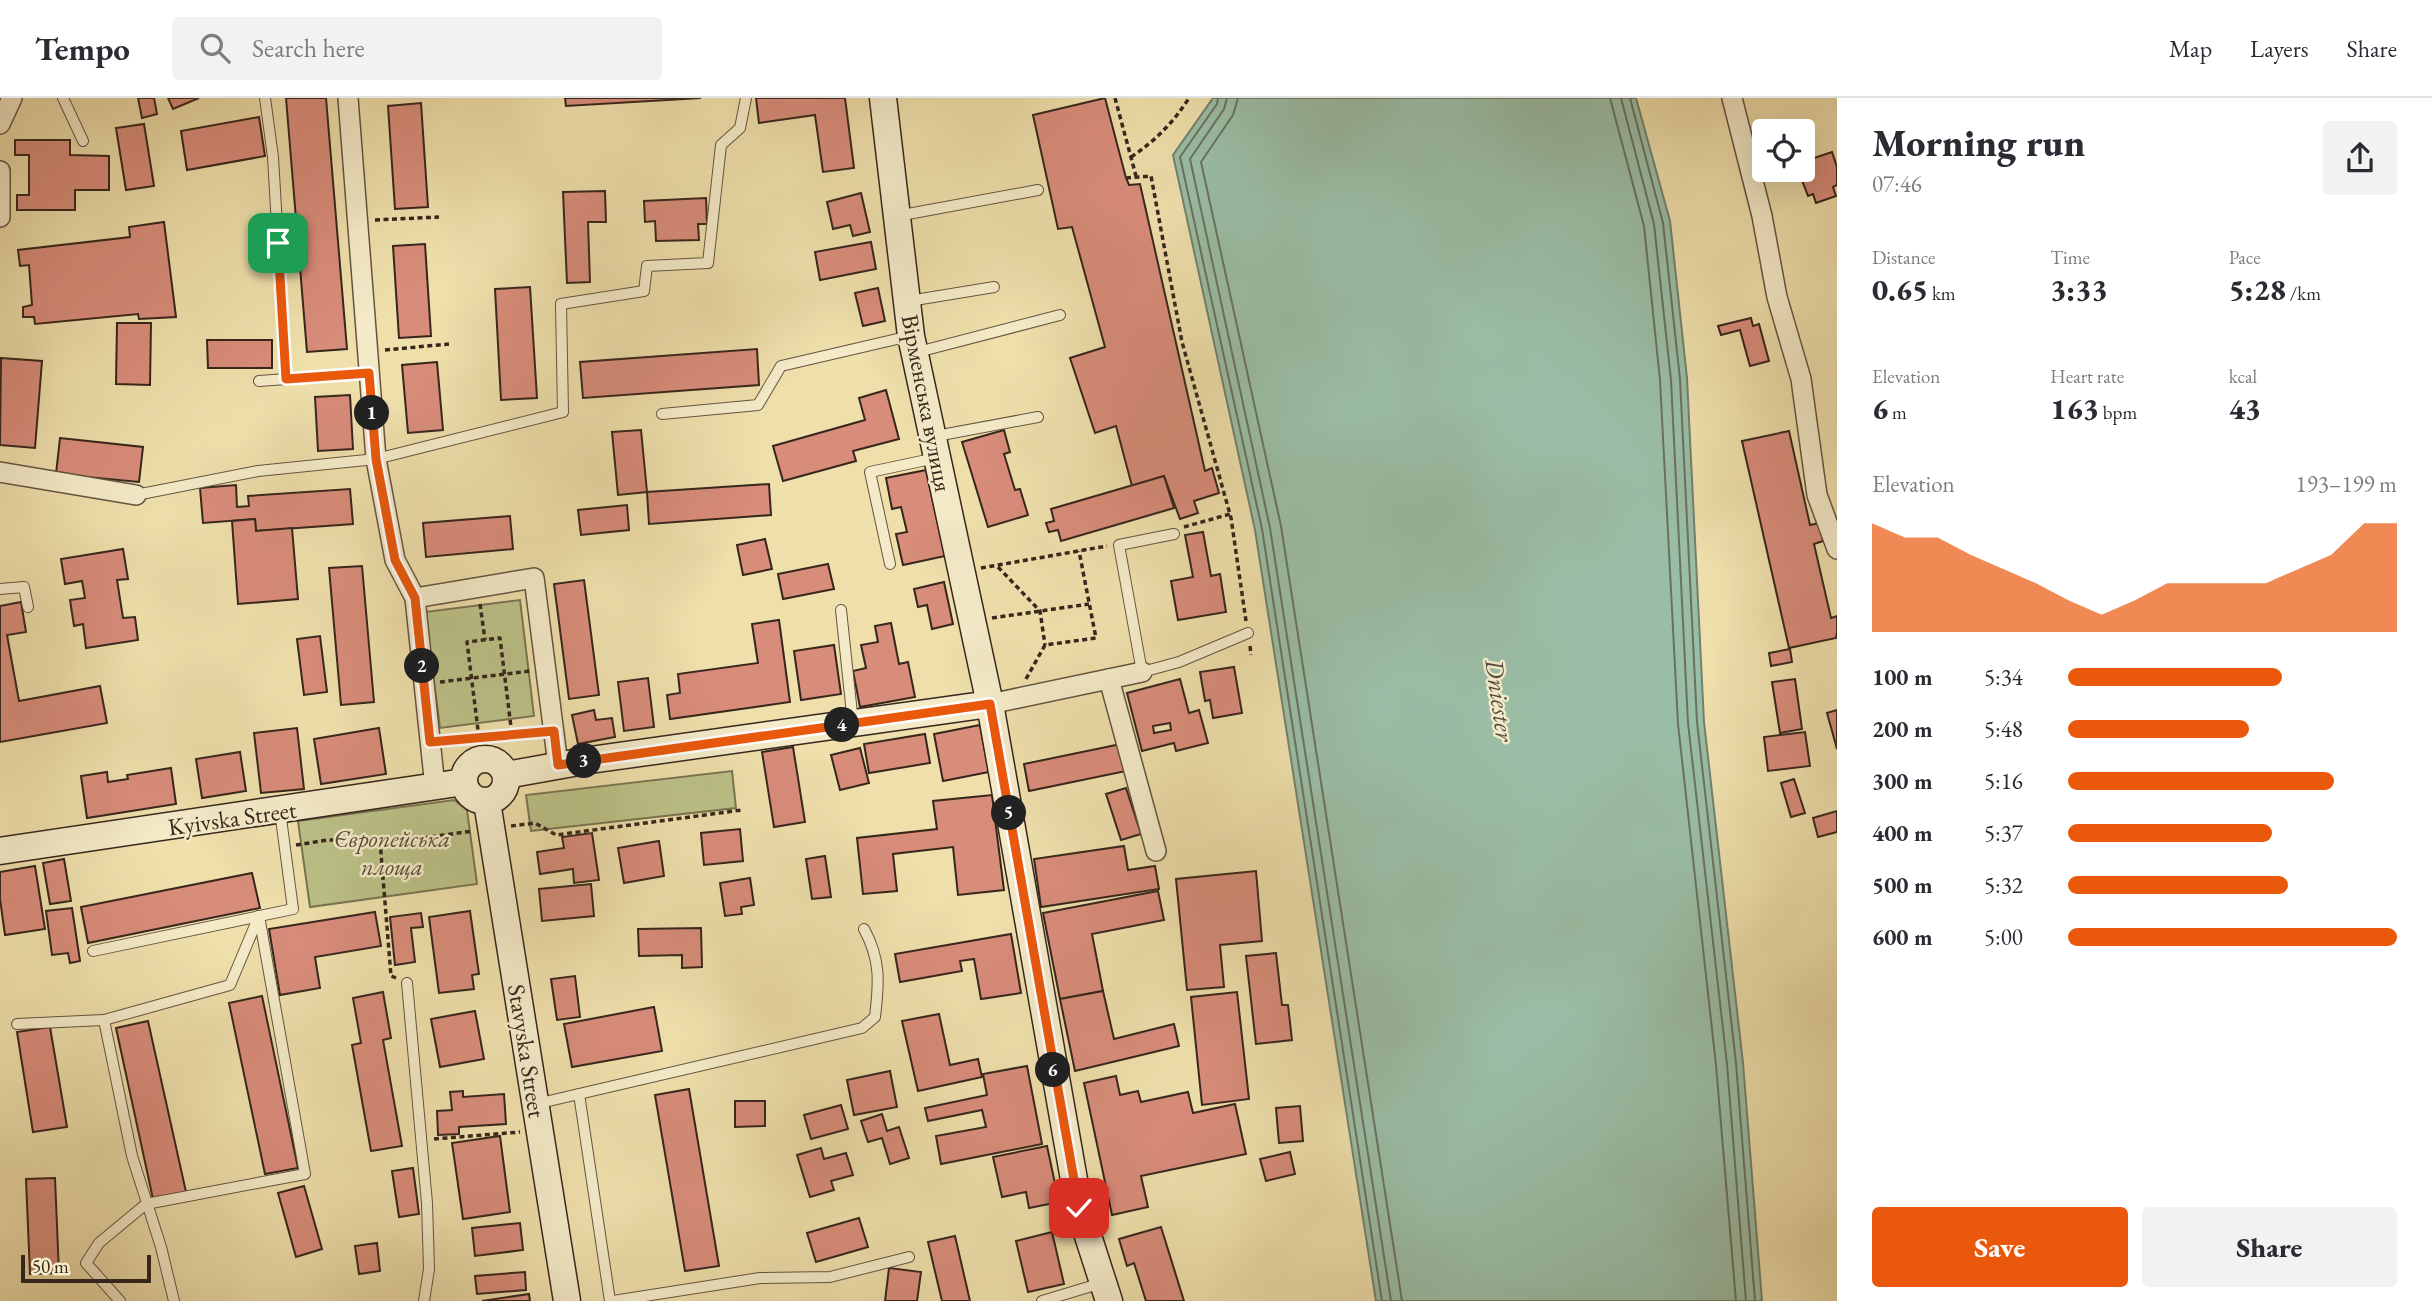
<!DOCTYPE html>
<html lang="en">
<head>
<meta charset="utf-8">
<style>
	:root { --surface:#fff; --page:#f2f2f3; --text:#2b2b33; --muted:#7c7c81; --line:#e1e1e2; --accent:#ea580c }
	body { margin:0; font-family:"EB Garamond",serif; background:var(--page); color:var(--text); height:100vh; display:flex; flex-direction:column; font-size:26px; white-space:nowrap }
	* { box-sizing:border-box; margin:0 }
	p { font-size:23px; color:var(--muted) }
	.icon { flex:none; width:38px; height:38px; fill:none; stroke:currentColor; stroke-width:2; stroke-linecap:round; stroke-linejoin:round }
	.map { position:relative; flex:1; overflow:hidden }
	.drawer { display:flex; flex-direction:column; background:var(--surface); width:595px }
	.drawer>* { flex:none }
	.tools { position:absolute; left:1752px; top:21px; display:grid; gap:14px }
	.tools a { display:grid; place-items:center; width:63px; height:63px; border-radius:7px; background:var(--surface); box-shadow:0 7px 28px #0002; font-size:35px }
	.scale { position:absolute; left:21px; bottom:18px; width:130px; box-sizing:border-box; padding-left:7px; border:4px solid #37261c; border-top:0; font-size:19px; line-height:24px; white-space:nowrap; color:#37261c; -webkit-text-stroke:5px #f4eac8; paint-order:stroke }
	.pin { position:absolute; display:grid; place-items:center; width:60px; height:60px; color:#fff; margin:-30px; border-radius:14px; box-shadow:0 4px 10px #0006 }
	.km { position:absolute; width:35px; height:35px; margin:-18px; border-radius:50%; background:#222; color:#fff; font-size:19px; line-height:35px; text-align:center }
	.round { display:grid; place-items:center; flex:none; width:74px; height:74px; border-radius:7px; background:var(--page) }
	.summary { display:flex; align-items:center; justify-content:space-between; height:119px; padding:0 35px }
	h1 { font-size:38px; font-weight:800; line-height:52px }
	.stats { display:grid; grid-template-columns:repeat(3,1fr); gap:10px; height:119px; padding:7px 35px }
	.stats div { display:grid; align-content:center }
	.stats b { font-size:30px; font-weight:800 }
	.stats small { font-size:19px; font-weight:400 }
	.stats p { font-size:19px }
	.chart { height:196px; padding:14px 35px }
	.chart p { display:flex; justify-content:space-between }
	.chart svg { width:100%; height:126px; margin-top:7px; fill:var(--accent); opacity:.7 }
	.cta { display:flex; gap:14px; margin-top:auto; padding:14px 35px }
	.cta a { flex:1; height:80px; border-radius:7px; background:var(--accent); color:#fff; font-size:28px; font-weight:800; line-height:80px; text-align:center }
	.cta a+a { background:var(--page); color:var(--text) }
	ul { padding:0 35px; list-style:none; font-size:23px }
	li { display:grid; grid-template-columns:112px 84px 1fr; align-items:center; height:52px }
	li i { height:18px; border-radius:9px; background:var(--accent) }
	header { display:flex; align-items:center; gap:42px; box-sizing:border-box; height:98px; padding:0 35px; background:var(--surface); border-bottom:2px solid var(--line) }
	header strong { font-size:33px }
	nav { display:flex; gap:38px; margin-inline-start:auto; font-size:24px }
	.search { width:490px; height:63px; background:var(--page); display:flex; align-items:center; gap:18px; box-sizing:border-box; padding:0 24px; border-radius:7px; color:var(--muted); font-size:26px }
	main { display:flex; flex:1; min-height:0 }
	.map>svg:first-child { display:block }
	.green { fill:#bbc187; stroke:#797452; stroke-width:2 }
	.water { fill:#9abda5; stroke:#72816e; stroke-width:2 }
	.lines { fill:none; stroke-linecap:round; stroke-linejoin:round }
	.shore { stroke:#687260; stroke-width:2 }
	.building { fill:#d88c7a; stroke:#37261c; stroke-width:2; fill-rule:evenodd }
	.lane-casing { stroke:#655440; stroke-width:12 }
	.street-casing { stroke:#655440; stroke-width:22 }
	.secondary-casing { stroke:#37261c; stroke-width:29 }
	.path { stroke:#37261c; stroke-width:3.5; stroke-dasharray:5 3.5; stroke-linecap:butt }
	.lane { stroke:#f4eac8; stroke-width:10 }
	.street { stroke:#f4eac8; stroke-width:19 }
	.secondary { stroke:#f4eac8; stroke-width:26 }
	.route-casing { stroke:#fff; stroke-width:14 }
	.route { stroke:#ea580c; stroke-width:9 }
	.labels { text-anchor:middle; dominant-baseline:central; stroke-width:5; stroke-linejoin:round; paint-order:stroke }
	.street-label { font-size:24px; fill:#37261c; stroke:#f4eac8 }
	.park-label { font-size:24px; font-style:italic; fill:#584d37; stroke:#f4eac8 }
	.water-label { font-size:26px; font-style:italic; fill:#504c3e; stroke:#f4eac8 }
</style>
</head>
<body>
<header>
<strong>Tempo</strong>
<div class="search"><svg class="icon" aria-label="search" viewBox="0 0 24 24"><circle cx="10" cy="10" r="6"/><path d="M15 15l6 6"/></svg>Search here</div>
<nav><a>Map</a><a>Layers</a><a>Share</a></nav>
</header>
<main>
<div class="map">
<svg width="1837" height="1203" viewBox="0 0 1837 1203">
	<rect width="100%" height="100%" fill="#eedfab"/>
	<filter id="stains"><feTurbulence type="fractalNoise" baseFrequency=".00286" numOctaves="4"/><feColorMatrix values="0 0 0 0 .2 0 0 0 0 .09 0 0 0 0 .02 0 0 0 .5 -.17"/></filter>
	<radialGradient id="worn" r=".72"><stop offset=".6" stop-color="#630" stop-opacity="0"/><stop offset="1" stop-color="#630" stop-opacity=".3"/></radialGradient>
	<g class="green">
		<path d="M520,502L534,618L440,630L425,514Z"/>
		<path d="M732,673L736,710L531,733L526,697Z"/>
		<path d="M454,702L467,712L477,786L310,809L298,723Z"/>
	</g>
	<path class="water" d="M1213,0H1636L1670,123L1687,280L1704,624L1743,965L1762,1203H1376L1255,432L1173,57Z"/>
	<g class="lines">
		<g class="shore">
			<path d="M1218,0L1217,6L1180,59L1262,431L1382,1203"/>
			<path d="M1227,0L1224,11L1190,61L1270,430L1391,1203"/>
			<path d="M1238,0L1233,17L1201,64L1281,428L1402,1203"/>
			<path d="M1610,0L1644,128L1660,282L1678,626L1716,967L1736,1203"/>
			<path d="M1621,0L1654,126L1671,282L1688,625L1727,966L1746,1203"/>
			<path d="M1630,0L1663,125L1680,281L1697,624L1736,965L1755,1203"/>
		</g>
	</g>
	<g class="building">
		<path d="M138,0H154L157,16L142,20Z"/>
		<path d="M168,0H199L173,11Z"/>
		<path d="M286,0H326L347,251L307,254Z"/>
		<path d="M565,0H701L566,8Z"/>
		<path d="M756,0H845L854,70L823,74L815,17L759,25Z"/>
		<path d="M1105,0L1126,80L1129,87L1140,86L1205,373L1212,370L1219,395L1194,403L1198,415L1180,421L1164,378L1132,388L1116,328L1095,335L1070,260L1105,249L1072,129L1058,131L1033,17Z"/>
		<path d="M421,5L428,109L395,111L388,8Z"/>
		<path d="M259,19L265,58L187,72L181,33Z"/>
		<path d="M144,26L154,88L126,92L116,30Z"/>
		<path d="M15,42H70V57L109,58V92H75V112H17V97H29V57H15Z"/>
		<path d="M1832,54L1837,69V87L1833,89L1836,98L1816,105L1813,96L1808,98L1798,72H1802V64Z"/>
		<path d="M605,93L606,124H588L590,184L567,185L563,94Z"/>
		<path d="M861,95L870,134L853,138L850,127L833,131L827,104Z"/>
		<path d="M706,100L707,126H698L699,142L656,143L655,123L645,124L644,103Z"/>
		<path d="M164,124L176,219L139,221L138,216L35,226L34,219H23V209L32,207L29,167L20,168L18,152L130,139L129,129Z"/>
		<path d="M871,144L876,171L820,182L815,154Z"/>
		<path d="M425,146L431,238L399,240L393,148Z"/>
		<path d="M530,189L537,300L501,302L495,191Z"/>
		<path d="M878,190L885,223L863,228L855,195Z"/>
		<path d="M1751,220L1753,228L1759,226L1769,263L1750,268L1740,232L1721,237L1718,228Z"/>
		<path d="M117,225H151L150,287L116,286Z"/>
		<path d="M207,242H272V270H208Z"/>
		<path d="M757,251L759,287L583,300L580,264Z"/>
		<path d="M1,260L42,263L35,350L0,347Z"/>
		<path d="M437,264L443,332L408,335L402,267Z"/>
		<path d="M886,292L899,341L853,353L856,363L783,383L773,348L865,322L859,300Z"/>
		<path d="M350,297L353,351L318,353L315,299Z"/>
		<path d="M641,332L647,394L618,397L612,334Z"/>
		<path d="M1004,332L1010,354L1004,356L1015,392L1020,391L1028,417L988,429L962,344Z"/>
		<path d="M1789,333L1810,427L1819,425L1823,443L1814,446L1831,520L1837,518V534L1836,540L1789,550L1742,343Z"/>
		<path d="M60,340L143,349L139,384L56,376Z"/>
		<path d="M926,372L945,458L903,467L896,436L907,434L901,409L892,411L886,380Z"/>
		<path d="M1164,378L1174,410L1061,443L1058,432L1049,434L1046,425L1054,423L1051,411Z"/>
		<path d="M769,386L771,417L649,426L647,394Z"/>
		<path d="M236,387L237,409L249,408L248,398L350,391L353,426L256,433L255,421L203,425L200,390Z"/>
		<path d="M627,407L629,432L581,437L578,412Z"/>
		<path d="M510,418L513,451L426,459L423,425Z"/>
		<path d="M255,421L256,433L292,430L298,501L238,506L232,423Z"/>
		<path d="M1203,434L1211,478L1220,476L1226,514L1178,522L1171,483L1193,479L1185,437Z"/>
		<path d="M765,441L772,471L743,477L737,447Z"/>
		<path d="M123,451L128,481L117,482L123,520L135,519L138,542L86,550L83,526L74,528L70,502L85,500L82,483L65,486L61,461Z"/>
		<path d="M828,466L834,491L783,501L778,476Z"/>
		<path d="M362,468L374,604L341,607L329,470Z"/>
		<path d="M584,482L599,597L569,601L554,486Z"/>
		<path d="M944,484L953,526L932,531L927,507L918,509L914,491Z"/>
		<path d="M21,504L26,534L7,537L19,603L100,588L107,625L0,644V508Z"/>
		<path d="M779,522L790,604L670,621L667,597L680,595L678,576L758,565L752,526Z"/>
		<path d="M891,525L899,566L908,564L915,599L860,609L853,573L866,570L861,547L878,544L875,528Z"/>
		<path d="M320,538L327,594L304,597L297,541Z"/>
		<path d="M834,547L841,596L801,602L794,553Z"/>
		<path d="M1790,551L1792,564L1771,568L1769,555Z"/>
		<path d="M1234,569L1242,615L1213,620L1210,602L1205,603L1200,574Z"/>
		<path d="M648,580L654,629L624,633L618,584Z"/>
		<path d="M1180,581L1189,615L1199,612L1208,645L1176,653L1174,645L1142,653L1127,595ZM1170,625L1171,632L1154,635L1153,628Z"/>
		<path d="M1795,581L1802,631L1780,635L1772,584Z"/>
		<path d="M594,612L596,622L612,620L615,639L578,646L572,617Z"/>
		<path d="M1837,612V651L1827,615Z"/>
		<path d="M980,627L989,674L943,683L934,636Z"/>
		<path d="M297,630L304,691L261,695L254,635Z"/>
		<path d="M379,630L386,676L321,686L314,641Z"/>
		<path d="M1805,634L1810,668L1768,673L1764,639Z"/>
		<path d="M925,636L930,665L869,675L864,646Z"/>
		<path d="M1121,646L1126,673L1029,693L1024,666Z"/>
		<path d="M793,649L805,724L774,729L762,654Z"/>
		<path d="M860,650L869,685L840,692L831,657Z"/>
		<path d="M240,654L246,693L202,700L196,661Z"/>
		<path d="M171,670L176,706L87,720L81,678L107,674L108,684L128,681L127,677Z"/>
		<path d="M1794,681L1805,715L1791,719L1781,685Z"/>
		<path d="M1126,690L1141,736L1121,742L1106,696Z"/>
		<path d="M992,697L1004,792L958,797L953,749L893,756L897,793L863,796L857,740L937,731L933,703Z"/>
		<path d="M1837,713V734L1818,739L1813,720Z"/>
		<path d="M740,731L743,763L704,767L701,735Z"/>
		<path d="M592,735L599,782L574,785L573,771L540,776L537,754L564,750L562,739Z"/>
		<path d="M659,743L664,778L624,785L618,750Z"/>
		<path d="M1124,748L1128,772L1155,768L1159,791L1041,809L1034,761Z"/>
		<path d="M825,758L831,799L812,801L806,761Z"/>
		<path d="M64,761L71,803L50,806L43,765Z"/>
		<path d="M35,768L45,831L5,837L0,801V774Z"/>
		<path d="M1256,773L1262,843L1220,847L1224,889L1187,892L1176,781Z"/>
		<path d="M252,775L260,810L88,845L81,809Z"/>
		<path d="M750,780L754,807L741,809L742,816L725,818L720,785Z"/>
		<path d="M591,786L594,818L542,823L539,791Z"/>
		<path d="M1158,793L1164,822L1092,836L1103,893L1060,901L1043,815Z"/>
		<path d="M72,810L80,863L70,865L68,855L52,857L46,813Z"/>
		<path d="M470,813L479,876L472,877L474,891L439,895L429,819Z"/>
		<path d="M375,814L381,848L315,859L320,890L280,897L269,831Z"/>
		<path d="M421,815L423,829L411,830L415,864L395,867L390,819Z"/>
		<path d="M701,830L702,869L682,870V857L639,858L638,831Z"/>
		<path d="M1011,836L1021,895L981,901L974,861L960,863L962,873L900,884L895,856Z"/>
		<path d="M1276,855L1282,907H1288L1292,942L1256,946L1246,858Z"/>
		<path d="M575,878L580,919L557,922L551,881Z"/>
		<path d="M1103,893L1114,941L1174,926L1179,948L1075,973L1060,901Z"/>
		<path d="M383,894L391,940L383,942L402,1048L371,1053L352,947L361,945L353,900Z"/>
		<path d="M1237,894L1249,1001L1202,1007L1191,899Z"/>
		<path d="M262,898L298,1070L265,1076L229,905Z"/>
		<path d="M654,909L662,953L572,969L564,926Z"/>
		<path d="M475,913L484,961L440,969L431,921Z"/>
		<path d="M939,916L950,967L978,961L982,979L918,993L902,923Z"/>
		<path d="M148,923L186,1094L153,1101L116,930Z"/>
		<path d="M50,929L67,1029L33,1034L17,934Z"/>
		<path d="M1027,968L1042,1046L941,1066L936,1038L986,1029L982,1012L928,1023L925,1010L987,997L983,976Z"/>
		<path d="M890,973L897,1009L854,1017L847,982Z"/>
		<path d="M1116,978L1120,997L1138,993L1141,1004L1188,994L1193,1015L1235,1006L1246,1056L1141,1078L1148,1109L1112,1117L1084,985Z"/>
		<path d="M689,991L719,1168L685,1173L655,997Z"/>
		<path d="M463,993V999L504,996L506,1026L459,1029V1036L438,1037L437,1013L452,1012L450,994Z"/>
		<path d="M735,1003H765V1028L735,1029Z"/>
		<path d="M841,1007L848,1031L811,1041L804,1017Z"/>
		<path d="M1300,1008L1303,1043L1279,1045L1276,1010Z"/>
		<path d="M882,1016L887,1033L899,1029L909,1060L890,1066L882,1040L868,1044L861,1023Z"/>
		<path d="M500,1038L510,1114L463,1121L452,1045Z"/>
		<path d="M1047,1048L1059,1104L1029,1110L1026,1094L1002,1099L993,1059Z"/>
		<path d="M821,1050L824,1061L846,1055L853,1077L831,1083L834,1092L810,1099L797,1057Z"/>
		<path d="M1290,1054L1295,1076L1266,1083L1260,1061Z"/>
		<path d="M413,1070L419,1116L399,1119L392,1073Z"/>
		<path d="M55,1080L59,1175L30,1176L26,1081Z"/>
		<path d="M304,1088L322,1151L296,1159L278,1095Z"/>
		<path d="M859,1120L868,1149L816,1164L807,1135Z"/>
		<path d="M520,1125L523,1152L475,1158L472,1130Z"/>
		<path d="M1161,1129L1184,1203H1146L1134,1165L1127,1168L1119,1141Z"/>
		<path d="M1052,1134L1064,1186L1028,1194L1016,1143Z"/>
		<path d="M955,1138L970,1203H942L928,1144Z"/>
		<path d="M377,1145L380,1173L359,1176L355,1148Z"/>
		<path d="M889,1170L921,1174L917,1203H885Z"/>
		<path d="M525,1174L526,1192L477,1196L475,1178Z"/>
		<path d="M529,1196L530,1203H482Z"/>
	</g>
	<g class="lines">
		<defs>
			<g id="lane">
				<path d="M63,0L83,43"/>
				<path d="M265,0L273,59L286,281"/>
				<path d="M897,118L1038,92"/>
				<path d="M909,203L994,189"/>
				<path d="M914,255L1060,217"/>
				<path d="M259,283L369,275"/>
				<path d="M662,316L758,307L781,268L910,238"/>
				<path d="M936,338L1038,319"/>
				<path d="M136,397L258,373L376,361L563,314L561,206L644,193L647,168L708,165L721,47L740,30L746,0"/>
				<path d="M1174,436L1119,447L1142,574L1179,564L1248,535"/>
				<path d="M890,466L870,374L936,360"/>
				<path d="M0,491L24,489L28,509"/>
				<path d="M841,512L853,625"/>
				<path d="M93,853L293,811L280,713"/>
				<path d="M407,885L427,1105L429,1171L424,1203"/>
				<path d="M104,922L132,1058L161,1149L174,1203"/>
				<path d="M17,926L104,922L230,887L259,818"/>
				<path d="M579,996L610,1203"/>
				<path d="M536,1006L862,930L875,919C879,885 881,862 864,831"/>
				<path d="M120,1203L86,1165L99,1145L146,1106L305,1076L259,818"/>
				<path d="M613,1203L760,1180L830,1179L909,1159"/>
				<path d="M1042,1203L1102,1185"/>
			</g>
			<g id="street">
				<path d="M348,0L376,361L395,462L415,500L435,689"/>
				<path d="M1732,0L1762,118L1777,199L1801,281L1817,397L1837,451"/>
				<path d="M0,26L12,0"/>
				<path d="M0,73V119"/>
				<path d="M0,374L136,397"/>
				<path d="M415,500L534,480L558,667"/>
				<path d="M1109,581L1156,753"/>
				<path d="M990,606L1142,574"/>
			</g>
			<g id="secondary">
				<path d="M883,0L911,238L990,606L1079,1110L1109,1203"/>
				<circle cx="485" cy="682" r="21"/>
				<path d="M506,677L590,662L990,606"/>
				<path d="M487,704L567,1203"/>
				<path d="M0,753L464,684"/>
			</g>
		</defs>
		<use href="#lane" class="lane-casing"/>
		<use href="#street" class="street-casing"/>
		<use href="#secondary" class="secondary-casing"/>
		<g class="path">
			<path d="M1115,0L1136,78"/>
			<path d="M1131,59C1155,43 1173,25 1189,0"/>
			<path d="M1126,80L1151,78L1182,244L1231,420L1246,523"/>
			<path d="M375,122L439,119"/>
			<path d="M385,252L449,246"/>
			<path d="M1184,429L1230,416"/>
			<path d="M998,469L1040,513L1045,547"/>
			<path d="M981,470L1107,448"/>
			<path d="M480,506L485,542"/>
			<path d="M992,520L1089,506"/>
			<path d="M1250,548L1251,557"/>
			<path d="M1026,581L1045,547L1096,540L1079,453"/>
			<path d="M440,584L530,573"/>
			<path d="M479,640L467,544L500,540L512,637"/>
			<path d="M448,642L538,635"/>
			<path d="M511,728L535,725L556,737L742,712"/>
			<path d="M380,743L391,878L396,880"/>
			<path d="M296,747L328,742L400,743L473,733"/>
			<path d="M434,1041L520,1034"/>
		</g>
		<use href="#lane" class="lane"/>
		<use href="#street" class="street"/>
		<use href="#secondary" class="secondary"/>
	</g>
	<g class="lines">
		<defs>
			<path id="route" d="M278,145L286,281L369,275L376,361L395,462L415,500L430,644L554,633L558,667L990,606L1079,1110"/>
		</defs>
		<use href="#route" class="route-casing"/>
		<use href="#route" class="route"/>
	</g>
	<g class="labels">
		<g class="street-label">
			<text transform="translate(927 305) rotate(79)">Вірменська вулиця</text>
			<text transform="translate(232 720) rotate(-8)">Kyivska Street</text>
			<text transform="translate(527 953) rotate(81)">Stavyska Street</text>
		</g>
		<g class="park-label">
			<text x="392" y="740">Європейська<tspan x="392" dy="28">площа</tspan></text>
		</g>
		<g class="water-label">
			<text transform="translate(1500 602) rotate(82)">Dniester</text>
		</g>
	</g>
	<rect width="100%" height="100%" filter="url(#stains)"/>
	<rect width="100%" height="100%" fill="url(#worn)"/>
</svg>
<div class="tools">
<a><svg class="icon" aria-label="locate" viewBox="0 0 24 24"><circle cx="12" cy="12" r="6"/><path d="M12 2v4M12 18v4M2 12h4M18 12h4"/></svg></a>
</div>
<div class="scale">50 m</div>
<div class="pin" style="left:278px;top:145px;background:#1e9e55"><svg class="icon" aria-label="arrive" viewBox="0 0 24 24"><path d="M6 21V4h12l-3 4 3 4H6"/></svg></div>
<div class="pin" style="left:1079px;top:1110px;background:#d93025"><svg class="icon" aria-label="check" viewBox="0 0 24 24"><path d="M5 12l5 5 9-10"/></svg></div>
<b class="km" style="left:372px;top:315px">1</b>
<b class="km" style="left:422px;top:568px">2</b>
<b class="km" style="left:584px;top:663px">3</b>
<b class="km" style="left:842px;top:627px">4</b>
<b class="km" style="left:1009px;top:715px">5</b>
<b class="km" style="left:1053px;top:972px">6</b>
</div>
<section class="drawer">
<div class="summary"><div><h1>Morning run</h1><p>07:46</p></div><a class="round"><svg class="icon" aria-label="share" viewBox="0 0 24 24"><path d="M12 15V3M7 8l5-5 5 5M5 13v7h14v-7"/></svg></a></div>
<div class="stats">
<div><p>Distance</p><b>0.65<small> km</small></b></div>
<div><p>Time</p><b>3:33</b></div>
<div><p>Pace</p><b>5:28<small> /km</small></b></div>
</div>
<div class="stats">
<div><p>Elevation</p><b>6<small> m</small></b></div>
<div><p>Heart rate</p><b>163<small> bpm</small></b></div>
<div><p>kcal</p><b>43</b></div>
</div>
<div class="chart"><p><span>Elevation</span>193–199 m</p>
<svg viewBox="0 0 160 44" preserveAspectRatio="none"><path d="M0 44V6L10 11L20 11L30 17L40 22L50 27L60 33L70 38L80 33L90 27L100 27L110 27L120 27L130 22L140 17L150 6L160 6V44z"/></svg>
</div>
<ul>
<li><b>100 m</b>5:34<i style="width:65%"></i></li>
<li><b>200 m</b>5:48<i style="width:55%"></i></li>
<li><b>300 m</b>5:16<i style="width:81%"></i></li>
<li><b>400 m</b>5:37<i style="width:62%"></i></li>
<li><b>500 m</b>5:32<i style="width:67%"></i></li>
<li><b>600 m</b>5:00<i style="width:100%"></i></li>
</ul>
<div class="cta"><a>Save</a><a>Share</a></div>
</section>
</main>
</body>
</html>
